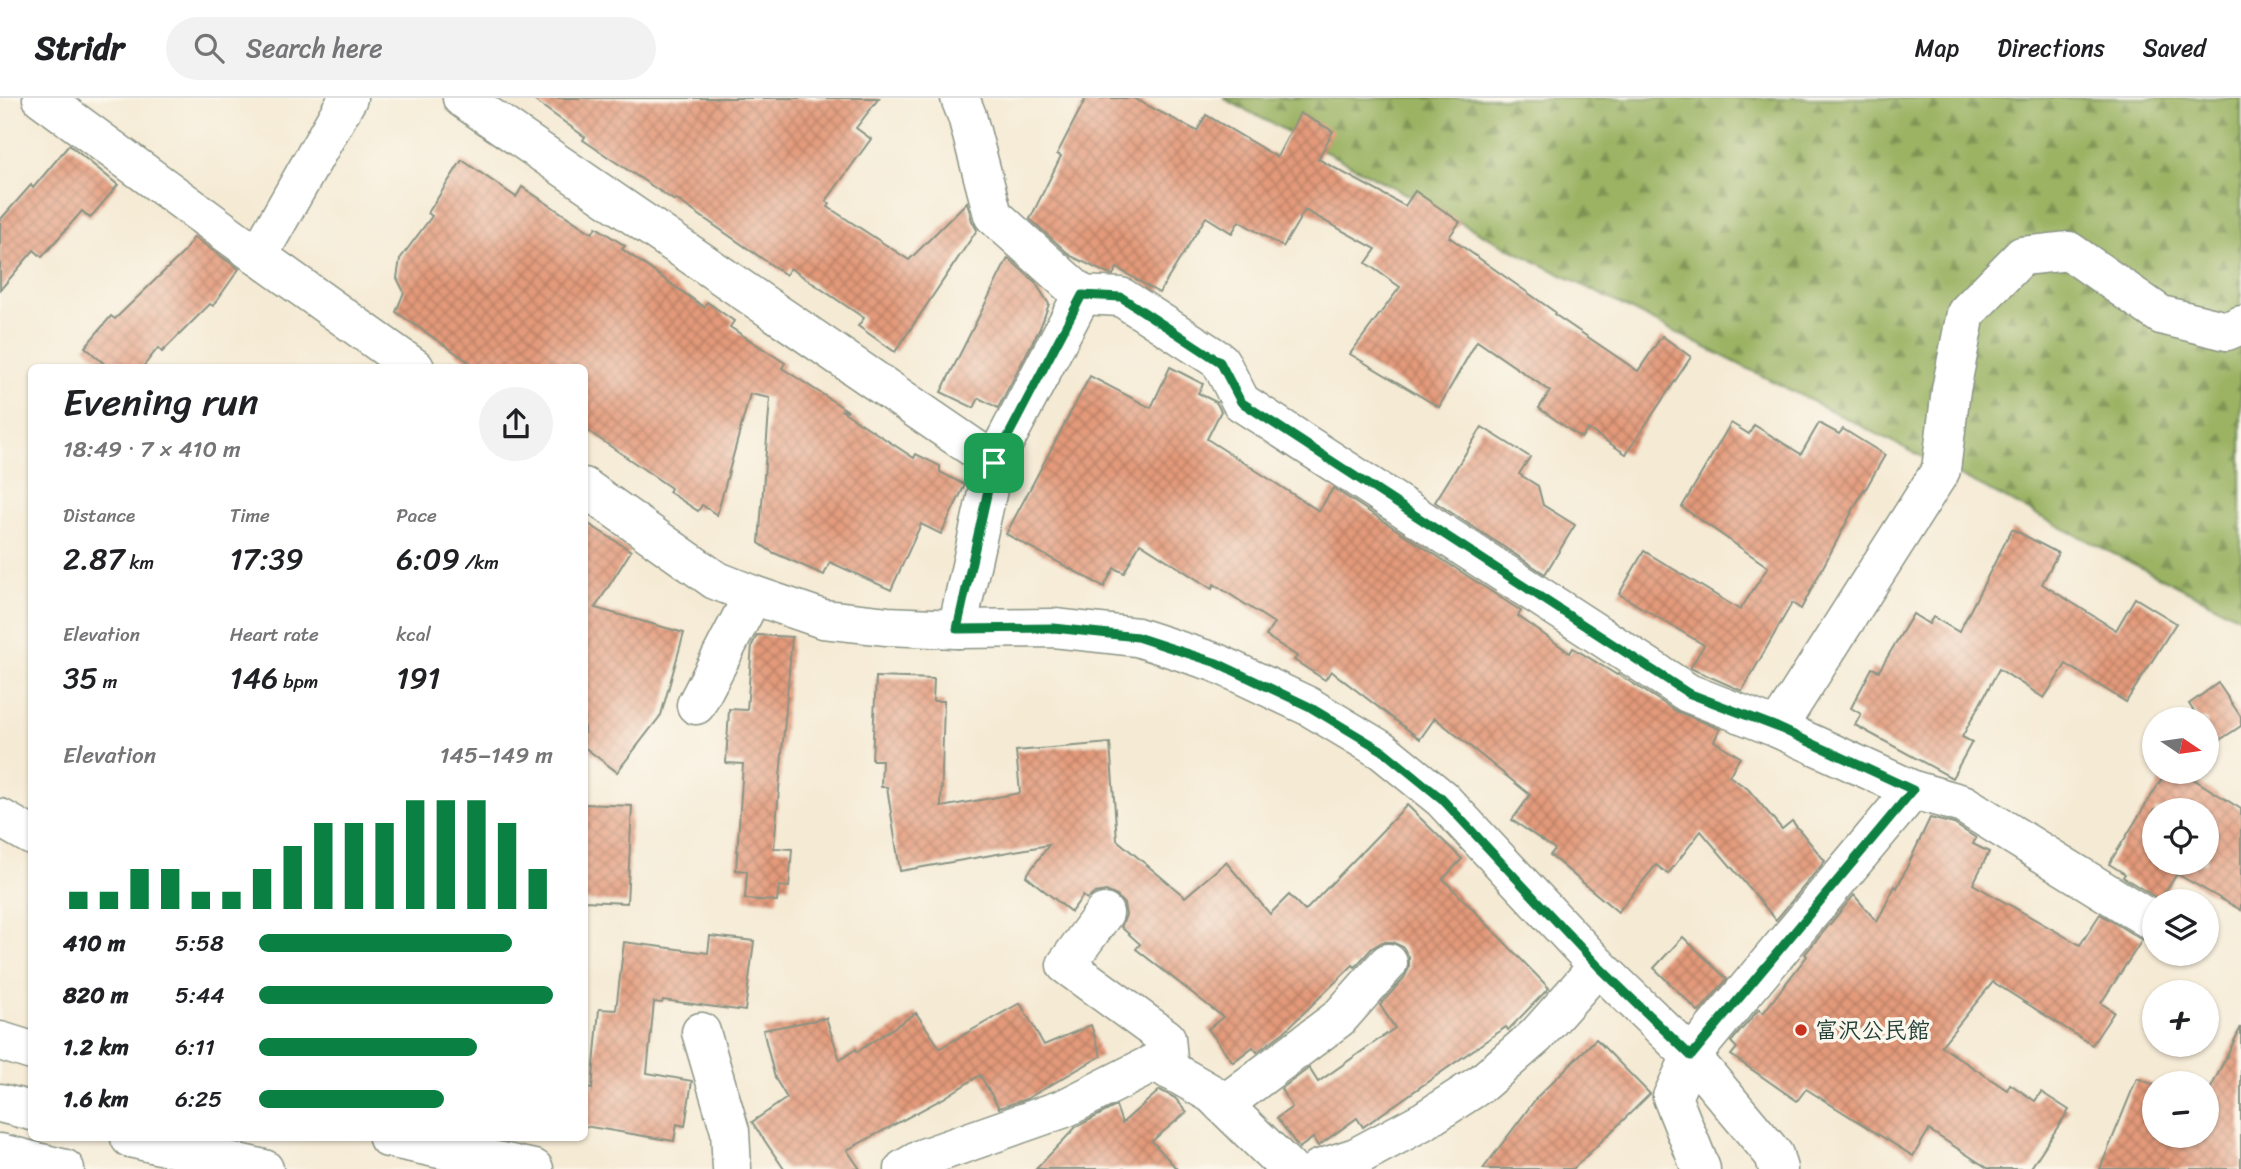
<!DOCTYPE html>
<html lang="en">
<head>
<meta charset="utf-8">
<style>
	:root { --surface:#fff; --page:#f2f2f2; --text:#202124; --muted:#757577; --line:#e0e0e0; --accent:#0b8043 }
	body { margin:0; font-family:Sriracha,"Klee One",sans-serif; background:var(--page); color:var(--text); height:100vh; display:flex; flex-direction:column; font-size:26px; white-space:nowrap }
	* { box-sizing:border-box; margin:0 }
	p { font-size:23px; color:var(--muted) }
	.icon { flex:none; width:38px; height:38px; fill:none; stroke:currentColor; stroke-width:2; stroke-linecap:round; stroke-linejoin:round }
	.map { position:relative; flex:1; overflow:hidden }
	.sheet { position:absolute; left:28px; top:266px; width:560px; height:777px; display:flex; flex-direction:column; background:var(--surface); border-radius:10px; box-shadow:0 2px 5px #0004 }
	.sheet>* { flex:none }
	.needle { width:46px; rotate:103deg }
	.fabs { position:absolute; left:2142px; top:609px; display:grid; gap:14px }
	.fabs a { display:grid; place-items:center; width:77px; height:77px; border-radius:50%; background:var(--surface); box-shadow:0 2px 5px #0004; font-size:35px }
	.pin { position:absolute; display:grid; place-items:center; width:60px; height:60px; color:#fff; margin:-30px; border-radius:14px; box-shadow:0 4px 10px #0006 }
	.round { display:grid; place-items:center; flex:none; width:74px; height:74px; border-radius:37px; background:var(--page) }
	.headline { display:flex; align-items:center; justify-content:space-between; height:119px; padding:0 35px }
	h1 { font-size:38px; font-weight:600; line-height:52px }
	.figures { display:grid; grid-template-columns:repeat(3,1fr); gap:10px; height:119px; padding:7px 35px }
	.figures div { display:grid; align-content:center }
	.figures b { font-size:30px; font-weight:600 }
	.figures small { font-size:19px; font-weight:400 }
	.figures p { font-size:19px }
	.chart { height:196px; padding:14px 35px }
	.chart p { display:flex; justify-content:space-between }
	.chart svg { width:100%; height:126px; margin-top:7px; stroke:var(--accent); stroke-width:6 }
	ul { padding:0 35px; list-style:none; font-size:23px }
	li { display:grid; grid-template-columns:112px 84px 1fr; align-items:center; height:52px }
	li i { height:18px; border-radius:9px; background:var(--accent) }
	header { display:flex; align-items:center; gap:42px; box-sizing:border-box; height:98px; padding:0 35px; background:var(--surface); border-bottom:2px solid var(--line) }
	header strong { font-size:33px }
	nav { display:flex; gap:38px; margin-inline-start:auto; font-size:24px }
	.search { width:490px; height:63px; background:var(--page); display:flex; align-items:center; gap:18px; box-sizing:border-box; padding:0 24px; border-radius:38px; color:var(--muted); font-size:26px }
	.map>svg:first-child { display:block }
	.forest { fill:url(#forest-firs); stroke:#5d784c; stroke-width:2 }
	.building { fill:url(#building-cross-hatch); fill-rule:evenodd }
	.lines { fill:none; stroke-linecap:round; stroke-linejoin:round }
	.minor-casing { stroke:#8a9484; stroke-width:41 }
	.highway-casing { stroke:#8a9484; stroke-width:41 }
	.minor { stroke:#fff; stroke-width:38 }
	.highway { stroke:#fff; stroke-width:38 }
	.route-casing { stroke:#fff; stroke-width:14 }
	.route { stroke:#0b8043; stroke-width:9 }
	.poi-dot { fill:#c8321e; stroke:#fbf7ec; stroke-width:2.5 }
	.labels { text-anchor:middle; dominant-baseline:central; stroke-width:7; stroke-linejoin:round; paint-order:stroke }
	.poi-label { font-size:23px; font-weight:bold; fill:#1f3d34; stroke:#fbf7ec; text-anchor:start }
</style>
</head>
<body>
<header>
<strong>Stridr</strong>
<div class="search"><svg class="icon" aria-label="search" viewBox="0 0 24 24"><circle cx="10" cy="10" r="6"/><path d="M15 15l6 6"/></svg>Search here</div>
<nav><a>Map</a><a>Directions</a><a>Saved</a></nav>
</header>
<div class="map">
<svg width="2241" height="1071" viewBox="0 0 2241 1071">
	<defs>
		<pattern id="forest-firs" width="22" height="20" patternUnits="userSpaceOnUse" patternTransform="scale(1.75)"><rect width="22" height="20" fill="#9bb364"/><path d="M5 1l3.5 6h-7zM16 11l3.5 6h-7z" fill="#7e9353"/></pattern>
		<pattern id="building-cross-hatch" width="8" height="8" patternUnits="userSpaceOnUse" patternTransform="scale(1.75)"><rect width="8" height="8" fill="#e49a7a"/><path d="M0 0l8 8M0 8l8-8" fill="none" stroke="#b87f65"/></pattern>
	</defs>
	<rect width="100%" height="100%" fill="#fbf7ec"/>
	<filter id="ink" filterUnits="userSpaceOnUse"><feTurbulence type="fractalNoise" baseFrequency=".0143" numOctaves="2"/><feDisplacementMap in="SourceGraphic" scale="14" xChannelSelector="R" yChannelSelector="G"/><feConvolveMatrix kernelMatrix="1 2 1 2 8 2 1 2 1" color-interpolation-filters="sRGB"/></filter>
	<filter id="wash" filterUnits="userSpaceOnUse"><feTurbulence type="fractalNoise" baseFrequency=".00686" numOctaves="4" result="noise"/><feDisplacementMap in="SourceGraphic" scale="28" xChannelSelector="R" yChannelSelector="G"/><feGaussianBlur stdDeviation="1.57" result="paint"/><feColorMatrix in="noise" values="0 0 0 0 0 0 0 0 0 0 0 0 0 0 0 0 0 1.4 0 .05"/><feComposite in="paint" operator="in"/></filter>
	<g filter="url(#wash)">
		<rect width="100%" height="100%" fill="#f5ead4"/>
		<path class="forest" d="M1223,0H2241V520L1503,147Z"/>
		<g id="blocks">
			<g class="building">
				<path d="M531,0H879L856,30L871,41L826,103L830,106L828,109L909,162L967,104L972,123L977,132L895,254L858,228L864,220L790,170L786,177L676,101L675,103L614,63L583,42L585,39Z"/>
				<path d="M1086,0H1133L1197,33L1206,17L1277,59L1300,15L1333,33L1318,61L1405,108L1415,93L1460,124L1449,139L1555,214L1554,216L1638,273L1662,238L1691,259L1626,356L1588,331L1581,340L1539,310L1550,293L1477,243L1439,309L1350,256L1400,189L1366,165L1376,151L1305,112L1283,149L1239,123L1232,135L1206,119L1159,195L1117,170L1113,177L1108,176L1071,158L1030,121L1061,58L1057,56Z"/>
				<path d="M69,47L118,87L90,120L82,113L42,159L34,152L0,192V122L31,87L33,90Z"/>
				<path d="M462,62L516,99L522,89L592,135L596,129L625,148L622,151L704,209L707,204L734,223L730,229L785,265L782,270L848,313L841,312L914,360L916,356L940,368V374L965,387L941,436L921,426L891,492L830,464L824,477L772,454L759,445L770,300L750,296L717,417L702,407L698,413L669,394L671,390L584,330V270H478L396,214L404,194L397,180L400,161L432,118L428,115Z"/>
				<path d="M194,139L239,171L213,208L210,206L162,254L158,250L142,270H109L85,249L111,218L115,221L183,155Z"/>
				<path d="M1008,160L1035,184L1049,206L1040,230L998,310L979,300L974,310L941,294Z"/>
				<path d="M1170,269L1203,286L1198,295L1216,304L1221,313L1207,341L1319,413L1333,390L1521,513L1518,518L1570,555L1573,550L1617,577L1618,576L1676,613L1720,631L1714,643L1740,659L1729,678L1748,691L1782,731L1792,723L1825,763L1776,822L1701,733L1668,776L1656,767L1618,814L1550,757L1555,751L1512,722L1530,697L1435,620L1420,641L1331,573L1325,582L1294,562L1297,558L1266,538L1274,525L1214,486L1212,491L1140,445L1124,475L1114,470L1104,489L1006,436L1090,278L1151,310Z"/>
				<path d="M1731,325L1749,336L1754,327L1801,356L1819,325L1839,336L1843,331L1885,357L1865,392L1864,391L1801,511L1792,505L1742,593L1690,570L1704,547L1619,496L1644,453L1740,512L1768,469L1682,409Z"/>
				<path d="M1482,329L1530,359L1519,376L1538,388L1543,407L1575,427L1545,476L1435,404Z"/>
				<path d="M584,423L631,453L595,510L684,535L661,617L617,674L584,649Z"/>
				<path d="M2012,431L2058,455L2042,486L2116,532L2135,500L2176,525L2126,604L2066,566L2044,600L1999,571L1962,639L1972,644L1952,680L1855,627L1861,616L1851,610L1872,570L1879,573L1913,516L1929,526L1933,519L1959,534Z"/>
				<path d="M757,537L792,539L774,750L792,751L789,789L779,788L777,803L745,801L747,773L736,772L743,666L726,665L729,611L747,612L752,547Z"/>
				<path d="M876,579L934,581L933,603H944L941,709L1020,695L1016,653L1110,645L1117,742L1185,799L1226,764L1270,816L1289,797L1305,813L1407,707L1462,761L1443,781L1549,890L1508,932L1506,929L1363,1029L1357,1020L1318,1048L1313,1040L1299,1050L1277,1020L1292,1009L1281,991L1309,970L1318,984L1395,930L1380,907L1404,880L1409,870V859L1403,849L1392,844H1382L1372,850L1355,869L1353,867L1284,934L1257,954L1253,949L1233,964L1208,931L1223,919L1136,851L1140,846L1121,829L1126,817L1124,806L1117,798L1106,793L1095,795L1087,801L1083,798L1071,814L1026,778L1049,747L900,773L887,689H881L882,662H872Z"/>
				<path d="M2218,585L2241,619V628L2215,645L2207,632V621H2199L2189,606Z"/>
				<path d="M2166,674H2182L2241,711V812L2177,776L2160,802L2123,779L2125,776L2109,766ZM2154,712H2207V765H2154Z"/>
				<path d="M584,706L632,708L627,805L584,803Z"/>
				<path d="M1930,720L1954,726L1976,740L1973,746L1989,754L1973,786L2080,847L2100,816L2142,842L2101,905L2114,914L2092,947L1993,884L1941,948L2007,992L2010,986L2035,1003L2041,994L2069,1012L2030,1071H1989L1929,1032L1913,1058L1806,991L1797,1003L1731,957L1737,950L1731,944L1759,911L1763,915L1807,858L1805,856L1854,797L1877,824L1895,788L1897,790Z"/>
				<path d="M710,838L754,843L745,913L663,902L662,905L654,904L647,975L692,983L685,1028L677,1026L674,1043L584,1028V989L592,991L599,911L616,912L624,844L708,855Z"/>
				<path d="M1683,839L1727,881L1699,914L1654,870Z"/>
				<path d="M1020,905L1044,947L1091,927L1101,958L1026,1001L999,1010L980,977L944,1000L847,1052L860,1071H784L752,1024L787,1000L775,980L763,932L826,920L840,962L856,951L857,954L916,915L940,950Z"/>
				<path d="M2241,929V1071H2100L2137,980L2154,987V1038H2207V998Z"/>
				<path d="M1596,941L1650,996L1573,1071H1483L1538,998Z"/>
				<path d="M1160,992L1175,1000L1187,1014L1152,1043L1177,1071H1036L1076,1029L1116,1008L1122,1025Z"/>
			</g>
		</g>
	</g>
	<g filter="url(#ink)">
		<use href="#blocks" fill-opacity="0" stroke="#8a9484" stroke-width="2"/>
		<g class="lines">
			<defs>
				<g id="minor">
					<path d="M42,0L258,158L415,270"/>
					<path d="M462,0L994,364"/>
					<path d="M960,0L967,18L993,117L1082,197L1121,199L1220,263L1241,304L1688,595L1777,630L1913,692L1963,706L2154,824"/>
					<path d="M258,158L348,0"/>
					<path d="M584,389L715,482L753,497L823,521L887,528L957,531L1054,530L1137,539L1217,565L1308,608L1383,653L1442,701L1598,868L1691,958L1774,1057L1778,1071"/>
					<path d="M957,531L994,364L1082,197"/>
					<path d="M696,607L753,497"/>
					<path d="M1777,630L1941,372L1951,292L1966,215L2022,158L2069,153L2161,217L2227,233L2241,227"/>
					<path d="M0,720L32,738"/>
					<path d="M1104,815L1066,867L1166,940L1169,972"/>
					<path d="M701,934L730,1033L732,1071"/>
					<path d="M0,943L32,953"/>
					<path d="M1223,1007L1339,920L1388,865"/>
					<path d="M388,1040L534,1071"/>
					<path d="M904,1071L923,1060L1065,1010L1156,964L1212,996L1289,1071"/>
					<path d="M1319,1071L1356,1059L1425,1022L1482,985L1536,938L1598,868"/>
					<path d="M1701,1071L1672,999L1691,958L1913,692"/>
				</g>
				<g id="highway">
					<path d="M0,1005L32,1013"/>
					<path d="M130,1040L264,1071"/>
					<path d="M0,1055L65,1071"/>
				</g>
			</defs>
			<use href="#minor" class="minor-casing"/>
			<use href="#highway" class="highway-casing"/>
			<use href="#minor" class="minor"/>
			<use href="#highway" class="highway"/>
		</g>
	</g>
	<g class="lines" filter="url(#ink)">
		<defs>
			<path id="route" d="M1082,197L1121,199L1220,264L1241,304L1688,595L1777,629L1913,692L1691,958L1598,868L1442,701L1383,653L1308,608L1217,565L1137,539L1054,530L957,531L994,365Z"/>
		</defs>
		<use href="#route" class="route-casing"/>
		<use href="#route" class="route"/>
	</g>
	<circle class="poi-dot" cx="1801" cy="932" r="7"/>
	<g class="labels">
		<g class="poi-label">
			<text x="1815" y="932">富沢公民館</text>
		</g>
	</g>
</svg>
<div class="fabs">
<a><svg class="needle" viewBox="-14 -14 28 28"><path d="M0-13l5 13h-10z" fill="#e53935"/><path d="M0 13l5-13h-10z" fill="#757577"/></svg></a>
<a><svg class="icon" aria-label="locate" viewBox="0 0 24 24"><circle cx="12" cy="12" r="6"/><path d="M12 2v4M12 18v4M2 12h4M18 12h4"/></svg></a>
<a><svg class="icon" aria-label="layers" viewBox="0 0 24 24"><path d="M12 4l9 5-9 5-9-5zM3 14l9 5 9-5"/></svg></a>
<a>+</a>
<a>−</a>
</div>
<div class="pin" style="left:994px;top:365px;background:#1e9e55"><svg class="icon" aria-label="arrive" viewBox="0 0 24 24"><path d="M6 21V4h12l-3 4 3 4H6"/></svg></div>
<section class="sheet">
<div class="headline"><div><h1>Evening run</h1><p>18:49 · 7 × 410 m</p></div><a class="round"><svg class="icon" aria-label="share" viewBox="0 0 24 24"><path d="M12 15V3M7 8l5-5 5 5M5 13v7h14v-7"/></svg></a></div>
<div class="figures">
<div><p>Distance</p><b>2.87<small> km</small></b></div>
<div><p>Time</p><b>17:39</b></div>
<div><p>Pace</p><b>6:09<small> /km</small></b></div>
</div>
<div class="figures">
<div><p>Elevation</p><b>35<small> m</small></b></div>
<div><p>Heart rate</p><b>146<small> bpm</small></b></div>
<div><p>kcal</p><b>191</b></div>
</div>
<div class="chart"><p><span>Elevation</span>145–149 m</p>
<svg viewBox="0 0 160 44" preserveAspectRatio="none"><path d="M5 44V38M15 44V38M25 44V30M35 44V30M45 44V38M55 44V38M65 44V30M75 44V22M85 44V14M95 44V14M105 44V14M115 44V6M125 44V6M135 44V6M145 44V14M155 44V30"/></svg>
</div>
<ul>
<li><b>410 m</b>5:58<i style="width:86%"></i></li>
<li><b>820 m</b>5:44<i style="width:100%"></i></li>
<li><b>1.2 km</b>6:11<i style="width:74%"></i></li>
<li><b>1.6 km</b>6:25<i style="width:63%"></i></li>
</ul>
</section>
</div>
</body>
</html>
